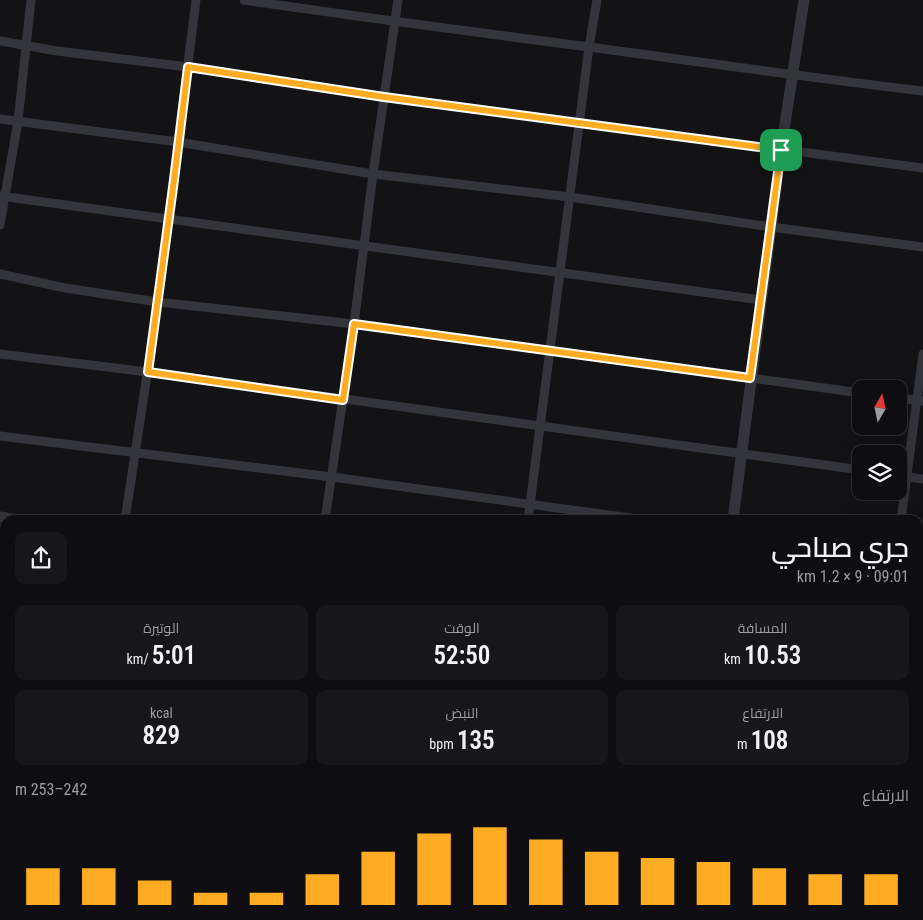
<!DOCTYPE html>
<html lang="ar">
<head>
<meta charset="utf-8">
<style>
	:root { --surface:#0e0e10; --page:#171719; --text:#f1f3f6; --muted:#9b9c9f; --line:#2e2e30; --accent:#ffac22 }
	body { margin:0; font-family:"Roboto Condensed",Cairo,sans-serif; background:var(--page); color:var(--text); direction:rtl; height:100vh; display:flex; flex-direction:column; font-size:19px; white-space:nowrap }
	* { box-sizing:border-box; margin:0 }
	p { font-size:16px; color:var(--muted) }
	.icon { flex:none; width:28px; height:28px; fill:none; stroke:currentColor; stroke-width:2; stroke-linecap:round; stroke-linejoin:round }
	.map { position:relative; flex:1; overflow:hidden; direction:ltr }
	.sheet { position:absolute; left:0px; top:515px; width:924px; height:405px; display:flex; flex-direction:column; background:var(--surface); border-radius:15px 15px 0 0; box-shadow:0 5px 20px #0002,0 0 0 1px var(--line); direction:rtl }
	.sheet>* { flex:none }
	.needle { width:32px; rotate:9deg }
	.controls { position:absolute; left:852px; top:380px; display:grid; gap:10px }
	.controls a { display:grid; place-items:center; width:55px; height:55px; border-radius:10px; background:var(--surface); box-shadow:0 5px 20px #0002,0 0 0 1px var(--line); font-size:25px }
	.pin { position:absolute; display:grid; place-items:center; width:42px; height:42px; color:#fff; margin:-21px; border-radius:10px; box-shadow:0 2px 8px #0006 }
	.round { display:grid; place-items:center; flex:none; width:52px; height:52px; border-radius:10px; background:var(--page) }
	.overview { display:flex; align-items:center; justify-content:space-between; height:85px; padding:0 15px }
	h1 { font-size:28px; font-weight:600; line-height:38px }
	.metrics { display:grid; grid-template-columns:repeat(3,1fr); gap:8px; height:85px; padding:5px 15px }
	.metrics div { display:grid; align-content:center; border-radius:10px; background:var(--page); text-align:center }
	.metrics b { font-size:25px; font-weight:600 }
	.metrics small { font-size:14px; font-weight:400 }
	.metrics p { font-size:14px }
	.chart { height:140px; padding:10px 15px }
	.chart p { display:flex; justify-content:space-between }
	.chart svg { width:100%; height:90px; margin-top:5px; stroke:var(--accent); stroke-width:6 }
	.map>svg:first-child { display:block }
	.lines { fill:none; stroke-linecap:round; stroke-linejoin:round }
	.minor { stroke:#34353b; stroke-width:9 }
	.tertiary { stroke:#34353b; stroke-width:11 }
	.route-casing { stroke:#fff; stroke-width:10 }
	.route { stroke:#ffac22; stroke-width:6 }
</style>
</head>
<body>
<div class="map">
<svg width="923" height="920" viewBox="0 0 923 920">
	<rect width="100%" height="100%" fill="#131315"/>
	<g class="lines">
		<g class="minor">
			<path d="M244,0C359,17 474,32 589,47C701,62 812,78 923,91"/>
			<path d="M0,41L57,51L188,67L384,97L923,168"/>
			<path d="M0,119L178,142L373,174L570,197L771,227L923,247"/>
			<path d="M0,196L761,300"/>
			<path d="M0,225L18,121L31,0"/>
			<path d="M0,274L65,288L158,302L354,324L861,393"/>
			<path d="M0,354L148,372L861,470"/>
			<path d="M899,398L923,401"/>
			<path d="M0,436L332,477L645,520"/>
			<path d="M899,476L923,479"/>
			<path d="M125,520L158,302L196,0"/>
			<path d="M325,520L354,324L373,174L398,0"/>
			<path d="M528,520L589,47L597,0"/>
			<path d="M901,520L923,354"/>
			<path d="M919,556L923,557"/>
			<path d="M0,613L5,614"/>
			<path d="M0,650L5,651"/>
			<path d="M0,741L2,729"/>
			<path d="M919,784L923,785"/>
			<path d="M0,809L5,810"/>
			<path d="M919,861L923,862"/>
			<path d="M0,887L5,888"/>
			<path d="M159,915L190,920"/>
			<path d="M371,915L399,920"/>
			<path d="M787,915L816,920"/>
			<path d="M86,920L87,915"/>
			<path d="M303,920L304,915"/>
			<path d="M414,920L415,915"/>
			<path d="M508,920L509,915"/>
			<path d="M738,920L739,915"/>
			<path d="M845,920L846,915"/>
		</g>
		<g class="tertiary">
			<path d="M0,517L17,520"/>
			<path d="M733,520L781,150L804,0"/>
			<path d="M919,689L923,690"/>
		</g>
	</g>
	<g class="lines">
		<defs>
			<path id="route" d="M188,67L384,97L781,150L750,378L354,324L343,400L148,372L174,180Z"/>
		</defs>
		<use href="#route" class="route-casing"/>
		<use href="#route" class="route"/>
	</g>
</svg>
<div class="controls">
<a><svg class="needle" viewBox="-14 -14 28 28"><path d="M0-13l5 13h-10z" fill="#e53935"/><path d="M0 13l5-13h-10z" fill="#9b9c9f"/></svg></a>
<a><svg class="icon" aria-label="layers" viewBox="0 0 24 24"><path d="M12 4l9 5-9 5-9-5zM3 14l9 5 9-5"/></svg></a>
</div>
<div class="pin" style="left:781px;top:150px;background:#1e9e55"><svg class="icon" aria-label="arrive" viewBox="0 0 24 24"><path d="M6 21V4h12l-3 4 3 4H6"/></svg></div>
<section class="sheet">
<div class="overview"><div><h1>جري صباحي</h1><p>09:01 · 9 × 1.2 km</p></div><a class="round"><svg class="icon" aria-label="share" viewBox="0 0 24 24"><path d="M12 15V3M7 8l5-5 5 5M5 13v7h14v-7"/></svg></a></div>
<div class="metrics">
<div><p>المسافة</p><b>10.53<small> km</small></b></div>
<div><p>الوقت</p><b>52:50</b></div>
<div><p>الوتيرة</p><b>5:01<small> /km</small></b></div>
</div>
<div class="metrics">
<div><p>الارتفاع</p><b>108<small> m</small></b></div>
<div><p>النبض</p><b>135<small> bpm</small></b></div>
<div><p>kcal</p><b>829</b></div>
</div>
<div class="chart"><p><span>الارتفاع</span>242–253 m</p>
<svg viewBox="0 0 160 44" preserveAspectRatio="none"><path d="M5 44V26M15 44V26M25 44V32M35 44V38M45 44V38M55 44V29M65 44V18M75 44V9M85 44V6M95 44V12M105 44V18M115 44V21M125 44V23M135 44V26M145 44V29M155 44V29"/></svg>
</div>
</section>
</div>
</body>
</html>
